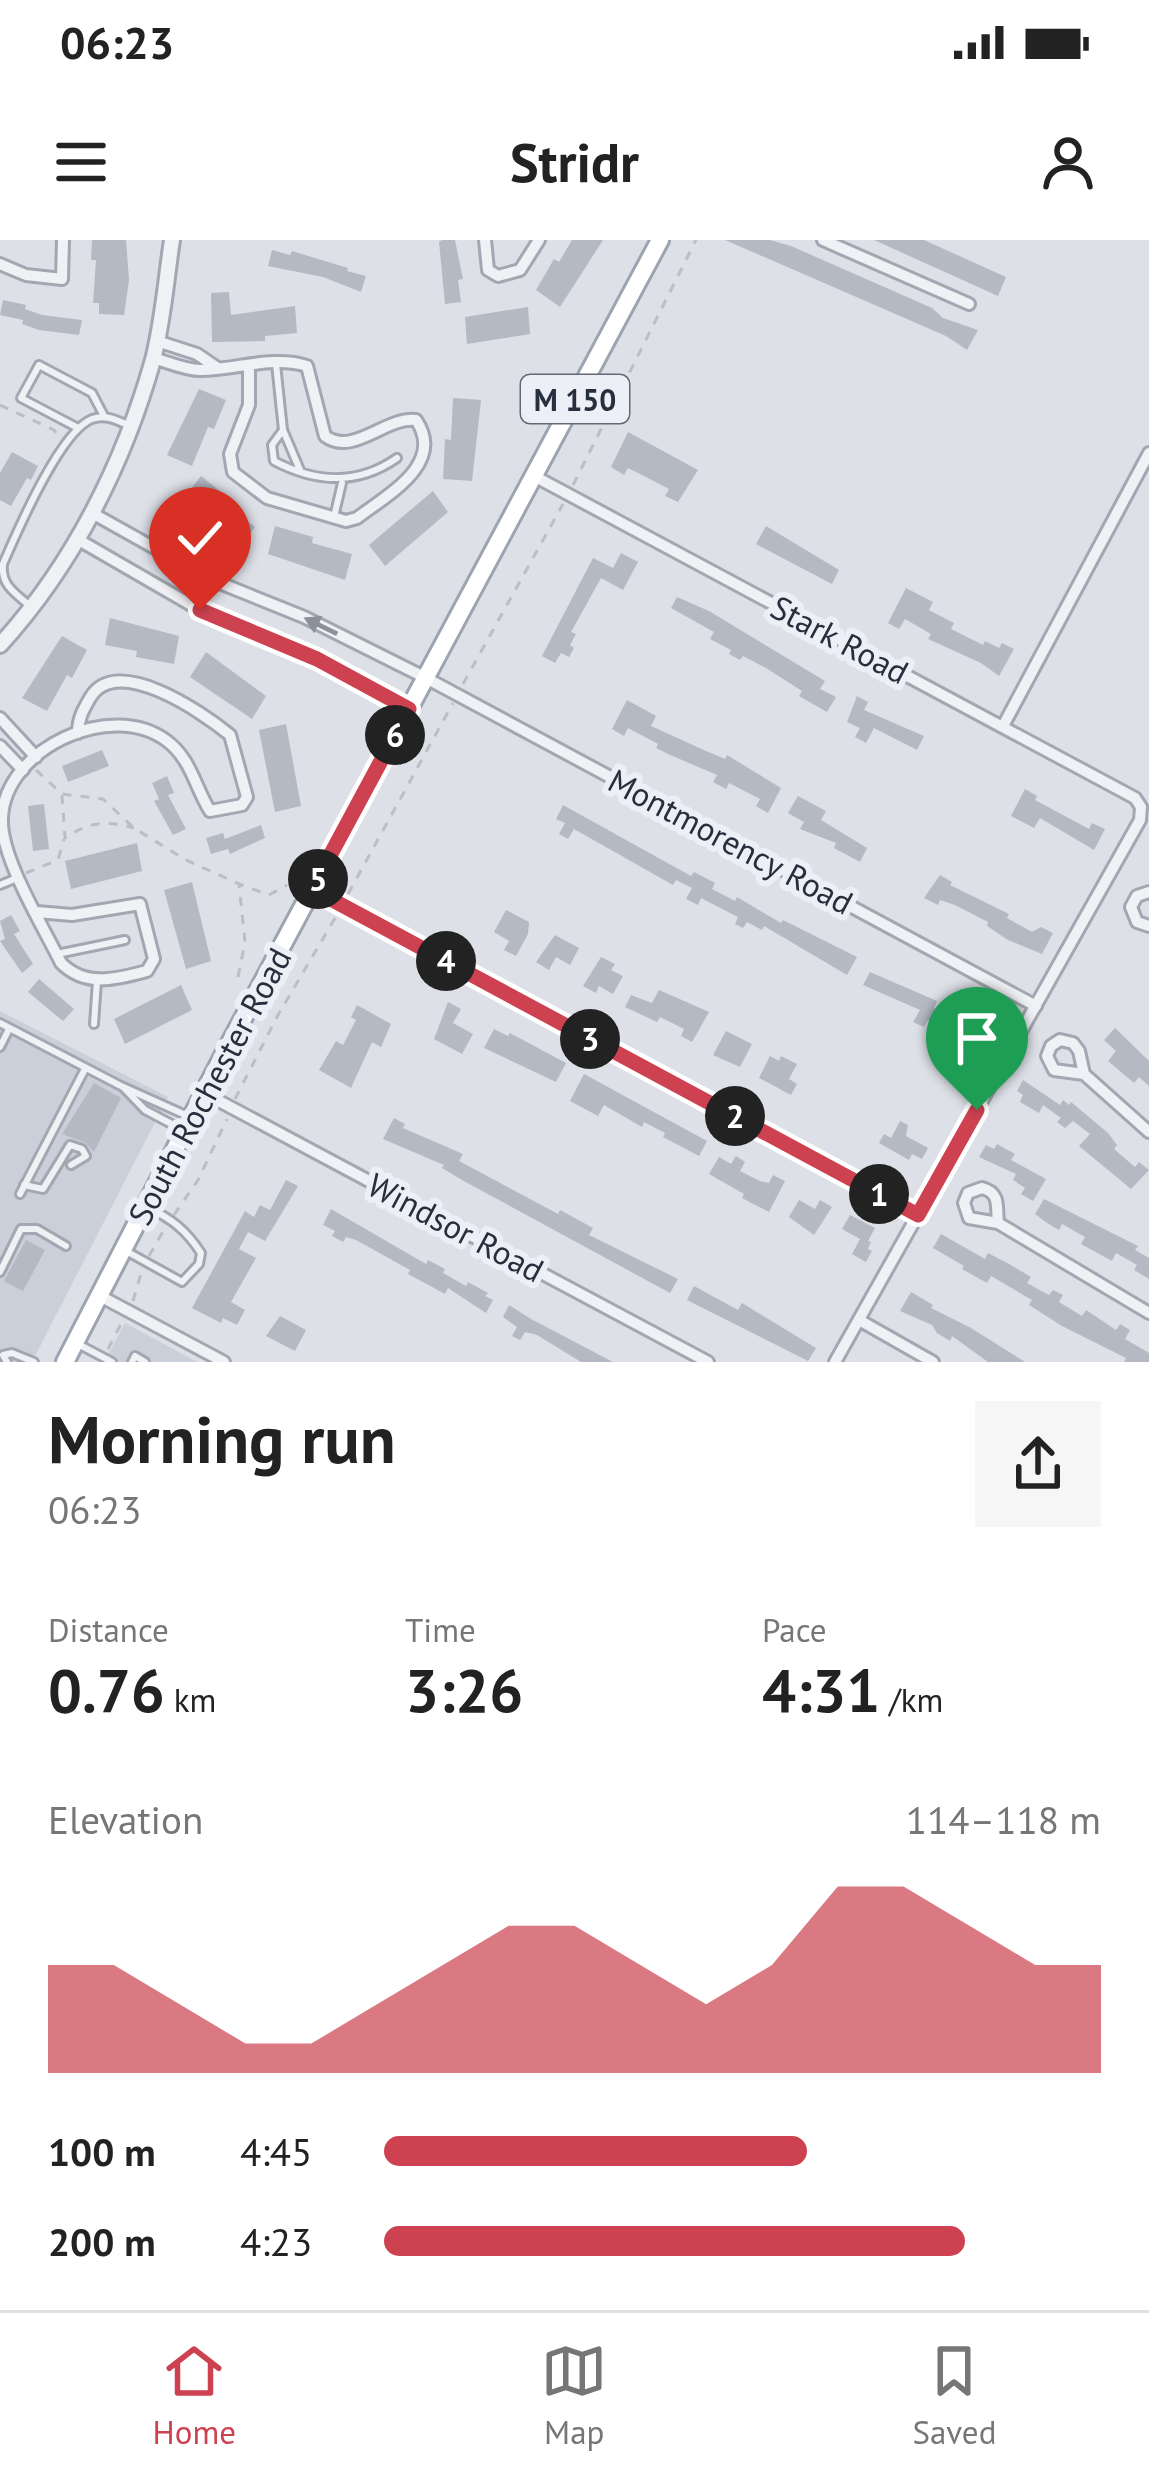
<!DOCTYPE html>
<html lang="en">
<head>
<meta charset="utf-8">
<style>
	:root { --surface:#fff; --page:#f6f6f6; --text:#222; --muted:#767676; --line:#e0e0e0; --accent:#cd4150 }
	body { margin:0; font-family:"PT Sans",sans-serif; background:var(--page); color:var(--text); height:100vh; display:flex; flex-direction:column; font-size:45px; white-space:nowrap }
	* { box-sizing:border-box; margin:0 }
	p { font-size:39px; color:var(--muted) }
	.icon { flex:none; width:66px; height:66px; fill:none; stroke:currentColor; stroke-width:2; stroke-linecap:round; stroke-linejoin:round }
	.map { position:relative; height:1122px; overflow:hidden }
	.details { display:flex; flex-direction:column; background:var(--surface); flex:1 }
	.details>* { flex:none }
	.pin { position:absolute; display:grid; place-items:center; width:102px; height:102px; color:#fff; margin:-123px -51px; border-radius:50% 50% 50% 0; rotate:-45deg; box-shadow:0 0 12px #0007 }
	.pin .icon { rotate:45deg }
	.km { position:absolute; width:60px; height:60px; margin:-30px; border-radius:50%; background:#222; color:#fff; font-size:33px; line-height:60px; text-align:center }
	.round { display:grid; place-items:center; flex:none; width:126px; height:126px; border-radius:0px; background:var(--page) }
	.headline { display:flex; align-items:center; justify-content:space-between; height:204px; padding:0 48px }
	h1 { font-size:66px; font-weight:800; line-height:90px }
	.metrics { display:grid; grid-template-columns:repeat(3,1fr); gap:18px; height:204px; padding:12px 48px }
	.metrics div { display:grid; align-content:center }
	.metrics b { font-size:60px; font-weight:800 }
	.metrics small { font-size:33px; font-weight:400 }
	.metrics p { font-size:33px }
	.chart { height:336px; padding:24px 48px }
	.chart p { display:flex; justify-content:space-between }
	.chart svg { width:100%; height:216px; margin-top:12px; fill:var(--accent); opacity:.7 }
	ul { padding:0 48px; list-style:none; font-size:39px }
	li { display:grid; grid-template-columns:192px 144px 1fr; align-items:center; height:90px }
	li i { height:30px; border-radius:15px; background:var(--accent) }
	.status { display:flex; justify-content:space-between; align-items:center; height:84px; padding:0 60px; background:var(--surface); direction:ltr }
	.status svg { height:33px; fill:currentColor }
	header { display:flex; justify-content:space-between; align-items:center; height:156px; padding:0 48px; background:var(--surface); font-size:54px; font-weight:800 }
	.dock { display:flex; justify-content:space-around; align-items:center; height:168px; border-top:3px solid var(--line); background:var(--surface); font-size:33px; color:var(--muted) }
	.dock a { display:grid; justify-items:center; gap:6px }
	.dock .on { color:var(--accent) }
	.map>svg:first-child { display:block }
	.built { fill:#cbcfd9 }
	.building { fill:#b4b9c3 }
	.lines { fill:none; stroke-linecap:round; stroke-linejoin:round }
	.service-casing { stroke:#a3a7b1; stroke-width:12 }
	.minor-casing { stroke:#a3a7b1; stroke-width:16 }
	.tertiary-casing { stroke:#a3a7b1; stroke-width:20 }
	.primary-casing { stroke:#9ca4b2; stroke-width:22 }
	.path { stroke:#bcbec5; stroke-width:3; stroke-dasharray:9 9; stroke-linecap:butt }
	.service { stroke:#f0f1f5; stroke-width:6 }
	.minor { stroke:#f0f1f5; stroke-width:10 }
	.tertiary { stroke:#f0f1f5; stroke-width:14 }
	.primary { stroke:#fff; stroke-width:16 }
	.oneway { fill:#8c9099 }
	.route-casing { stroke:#fff; stroke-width:24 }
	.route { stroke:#cd4150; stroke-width:15 }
	.labels { text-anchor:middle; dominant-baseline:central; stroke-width:12; stroke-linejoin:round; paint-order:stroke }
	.shield { fill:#eceff5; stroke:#626874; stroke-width:3 }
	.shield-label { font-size:30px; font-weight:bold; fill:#272e3d }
	.street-label { font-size:33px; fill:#272e3d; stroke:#eceff5 }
</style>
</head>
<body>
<div class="status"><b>06:23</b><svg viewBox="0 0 49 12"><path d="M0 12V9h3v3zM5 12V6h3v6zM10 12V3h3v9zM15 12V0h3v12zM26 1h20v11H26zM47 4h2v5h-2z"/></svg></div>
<header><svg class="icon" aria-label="menu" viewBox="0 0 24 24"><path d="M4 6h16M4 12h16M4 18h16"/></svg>Stridr<svg class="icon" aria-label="person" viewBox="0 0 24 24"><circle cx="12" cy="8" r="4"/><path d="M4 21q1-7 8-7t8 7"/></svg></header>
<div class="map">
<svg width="1149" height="1122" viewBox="0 0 1149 1122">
	<rect width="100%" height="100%" fill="#dde0e7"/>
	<g class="built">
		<path d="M0,771L168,857L32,1122H0Z"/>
		<path d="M125,1083L197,1122H104Z"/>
	</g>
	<g class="building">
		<path d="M92,0H126L129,40L124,75L99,74V63H93L96,20H91Z"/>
		<path d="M442,0H455L463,39L458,40L461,62L445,64L439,2Z"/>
		<path d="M572,0H603L560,67L536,50L554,19L559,22Z"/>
		<path d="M725,0H770L791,6L932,68L943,78L978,90L967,110L946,96Z"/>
		<path d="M874,0H924L1006,37L998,56Z"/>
		<path d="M272,10L290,15L292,11L348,28L347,31L366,36L361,52L323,37L268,26Z"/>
		<path d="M229,52L231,75L295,66L297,93L265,96V101L212,102L211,53Z"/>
		<path d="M3,60L26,65L25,69L42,75L82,80L79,95L39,90L22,84L23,80L0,75Z"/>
		<path d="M528,67L530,94L467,104L465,77Z"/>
		<path d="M199,149L226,160L214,189L208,187L192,226L167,215Z"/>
		<path d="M453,158L481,160L472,241L443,239L445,199L451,200Z"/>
		<path d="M628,192L698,230L678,262L665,256L669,249L642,235L628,228L624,235L611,227Z"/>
		<path d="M12,212L38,226L31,240L27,238L11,266L0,260V233Z"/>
		<path d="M201,236L226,256L222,261L255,287L238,309L183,259Z"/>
		<path d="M433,251L448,272L385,326L369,305Z"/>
		<path d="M275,286L313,297L312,303L352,314L345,340L268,314Z"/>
		<path d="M766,286L839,330L832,344L756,304Z"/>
		<path d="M621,313L638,322L623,350L601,338L571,392L576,394L570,405L574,408L569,417L561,413L555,423L542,416L593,318L613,328Z"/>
		<path d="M906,348L933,362L929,370L954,383L951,389L983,405L985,401L999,408L1002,403L1014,409L999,436L981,423L928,399L931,394L905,379L899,389L888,383Z"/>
		<path d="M677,357L709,371L825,441L820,449L836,457L827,472L799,456L802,451L766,428L743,416L740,420L729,414L731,410L710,399L714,392L671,368Z"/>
		<path d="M110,378L179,396L174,424L136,417L137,411L105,405Z"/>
		<path d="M62,396L87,410L72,438L67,435L47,471L22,458Z"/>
		<path d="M206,412L266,456L252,479L190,437Z"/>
		<path d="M857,456L868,462L864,470L924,496L917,510L874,488L866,503L855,497L860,488L847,482Z"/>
		<path d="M627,460L656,476L651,486L706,511L725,519L727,515L781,548L768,573L756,566L760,559L729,543L726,549L713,542L717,535L668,514L656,508L658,504L628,488L624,496L612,489Z"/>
		<path d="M286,484L301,566L275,572L259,490Z"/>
		<path d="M102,510L109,526L68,542L62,526Z"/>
		<path d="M167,536L174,553L168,555L186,589L173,595L154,561L159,559L152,543Z"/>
		<path d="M1025,549L1037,556L1035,560L1089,589L1092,583L1105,589L1094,610L1040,578L1034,588L1011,576Z"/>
		<path d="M798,556L826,571L821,580L867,608L860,622L834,608L836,603L800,589L804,582L788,573Z"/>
		<path d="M44,564L49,609L33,611L28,566Z"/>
		<path d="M563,565L691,636L694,632L715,643L712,649L735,661L737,657L781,683L783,680L857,717L847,735L764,686L762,690L747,682L743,688L735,684L738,677L701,658L698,665L686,659L692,648L676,640L673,645L574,589L568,599L559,594L565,583L556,579Z"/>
		<path d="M261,585L265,598L230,614L228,609L211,614L206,598L223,593L225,599Z"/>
		<path d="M137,603L142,631L71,649L65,621Z"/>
		<path d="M940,635L952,642L950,645L1009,674L1007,678L1032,692L1041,687L1053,693L1042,714L1008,700L987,686L988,682L955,665L940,660L938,665L924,658Z"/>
		<path d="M192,642L211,721L186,729L164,650Z"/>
		<path d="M506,670L529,682L528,694L516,716L504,710L509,701L494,692Z"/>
		<path d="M11,675L20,691L14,694L33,724L22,733L0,701L5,699L0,681Z"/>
		<path d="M555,695L579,708L570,725L556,717L549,730L536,722Z"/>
		<path d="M601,717L615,724L611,730L623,736L613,754L599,746L596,753L583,746Z"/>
		<path d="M870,732L937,761L934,768L972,788L975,782L993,792L986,805L928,780L924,787L913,782L920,770L863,745Z"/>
		<path d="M39,739L74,769L63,781L28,752Z"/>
		<path d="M181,745L192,770L125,804L114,779Z"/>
		<path d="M659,750L709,772L692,802L681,796L684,789L660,777L657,782L625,767L631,755L652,763Z"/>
		<path d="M448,762L461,769L453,783L473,794L462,814L434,799Z"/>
		<path d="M357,765L391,784L381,807L372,802L351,848L319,830L336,801L343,805L356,780L351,777Z"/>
		<path d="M1115,788L1149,821V846L1139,837L1134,843L1108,821L1116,811L1104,800Z"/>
		<path d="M494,789L508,796L510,793L566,823L556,842L484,808Z"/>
		<path d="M726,791L752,804L740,827L713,815Z"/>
		<path d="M770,816L779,821L781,816L797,824L789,839L797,844L791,855L759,838Z"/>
		<path d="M584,834L707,901L699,916L663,897L665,893L644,882L642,887L604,865L598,876L570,861Z"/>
		<path d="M1023,840L1060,865L1063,860L1069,865L1071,862L1108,893L1117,905L1114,909L1135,927L1139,922L1149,930L1131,949L1079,906L1090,894L1073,881L1065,888L1057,882L1061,878L1043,865L1039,873L1020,862L1023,855L1017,851Z"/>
		<path d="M94,843L121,858L94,912L86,903L62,894Z"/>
		<path d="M394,878L405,884L403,888L463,914L459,921L558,974L560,970L593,988L589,995L678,1039L670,1053L462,940L442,928L444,925L383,899Z"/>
		<path d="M900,881L908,885L906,896L928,908L922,919L912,914L909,920L879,903L884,894L891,898Z"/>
		<path d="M997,904L1015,914L1011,920L1046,939L1033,961L1021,954L1025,948L1013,940L1016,934L979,917L986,905L994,909Z"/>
		<path d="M736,916L745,922L740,931L760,941L769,943L773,935L785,941L769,972L742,958L744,954L709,934L719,917L731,924Z"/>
		<path d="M286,940L298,946L265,1001L248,992L239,1009L256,1018L231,1062L245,1070L237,1085L223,1078L221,1083L192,1068L245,971L254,977L260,965L270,970Z"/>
		<path d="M1044,959L1138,1006L1135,1010L1149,1018V1039L1134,1030L1137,1025L1116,1013L1112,1021L1081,1004L1085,997L1062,984L1059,990L1047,983L1035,974Z"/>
		<path d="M799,960L815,969L820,960L832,967L814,995L789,977Z"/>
		<path d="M331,969L426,1024L428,1020L445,1029L443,1033L466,1046L468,1042L488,1053L485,1056L493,1060L486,1073L448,1048L445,1054L408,1034L410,1030L356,1000L346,997L343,1002L332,996L335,991L323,985Z"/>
		<path d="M850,975L875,988L868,1001L871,1002L868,1009L872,1011L866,1022L852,1014L860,999L842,989Z"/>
		<path d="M941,994L985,1019L988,1013L1009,1024L1031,1037L1027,1043L1049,1055L1053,1050L1063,1055L1059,1062L1082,1076L1086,1070L1116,1090L1120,1084L1130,1090L1125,1099L1149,1113V1122H1124L1126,1118L1062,1086L1029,1065L1032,1060L991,1036L987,1043L962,1029L964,1026L933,1008Z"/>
		<path d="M26,1000L45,1010L23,1051L4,1041Z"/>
		<path d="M694,1046L738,1070L742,1063L816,1108L808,1121L687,1060Z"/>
		<path d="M911,1052L933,1065L931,1068L971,1088L1025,1122H988L952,1096L950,1101L937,1093L932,1085L900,1071Z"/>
		<path d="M509,1065L531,1079L613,1122H581L537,1095L525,1092L520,1100L512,1096L517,1087L503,1077Z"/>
		<path d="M280,1076L306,1090L295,1111L266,1096Z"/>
	</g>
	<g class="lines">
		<defs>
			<g id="service">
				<path d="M276,124L283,190L300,230"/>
				<path d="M78,188L21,158L39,125L92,153L104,176"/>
				<path d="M283,190L272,205L274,221C316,243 357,246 397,218"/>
				<path d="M334,277L342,243"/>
				<path d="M29,365C13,352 1,344 3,324C17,292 60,191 92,179C105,174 116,180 128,185"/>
				<path d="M0,645L17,638"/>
				<path d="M57,714L125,700"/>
				<path d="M0,783L121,846L190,877"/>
				<path d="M94,784L97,741"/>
				<path d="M0,807L9,789"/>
				<path d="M124,848L145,870L181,889"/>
				<path d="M24,945L43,949L70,905L82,909L86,916L71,925"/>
				<path d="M20,954L85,829"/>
				<path d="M126,1011L182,1042L199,1024L201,1013C186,990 172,979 147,967"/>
				<path d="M0,1032L21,989H37L66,1006"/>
				<path d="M78,1104L112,1122"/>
				<path d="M7,1122L3,1115L12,1113L34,1122"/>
				<path d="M132,1122L135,1116L145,1122"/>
			</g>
			<g id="minor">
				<path d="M485,0L488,30L498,36L520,30L539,0"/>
				<path d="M823,0L969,64"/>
				<path d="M0,24L26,35L62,39L63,0"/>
				<path d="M157,101L197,114L216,127"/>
				<path d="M153,118C168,122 185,130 200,130C234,130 274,115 307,126L325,196C353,217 386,176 416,180C446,224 387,255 357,278L346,281L267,258L233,232L230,214L249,165V126"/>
				<path d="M534,236L1135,558L1141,567L1140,580L835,1122"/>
				<path d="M92,273L210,339L304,377L426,438L1036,766"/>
				<path d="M77,299L200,370L317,419L408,469"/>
				<path d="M0,478L36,517"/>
				<path d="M1003,486L1149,213"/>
				<path d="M0,506L23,530"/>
				<path d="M312,649L918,975"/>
				<path d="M1149,652L1137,656L1131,667L1137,682L1149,686"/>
				<path d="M37,672L72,675L140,664L154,719L147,731C116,739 86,748 61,723C43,686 0,617 2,578C5,508 112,459 167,501C191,519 195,547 210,571L242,565L247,557L230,495C202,472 116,413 90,458C83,470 78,479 78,493"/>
				<path d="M1084,834L1054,830L1047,816L1051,806L1060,800L1073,803L1079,811L1084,834L1149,892"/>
				<path d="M204,853L708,1122"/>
				<path d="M998,983C996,967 1001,953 982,948L968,953L964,963L969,978L998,983L1149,1073"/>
				<path d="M100,1056L224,1122"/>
				<path d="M859,1080L933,1122"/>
			</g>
			<path id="tertiary" d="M0,405C73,325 124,223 153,120C163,81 166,40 172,0"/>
			<path id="primary" d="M65,1122L224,814L660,0"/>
		</defs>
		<use href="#service" class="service-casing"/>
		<use href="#minor" class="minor-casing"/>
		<use href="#tertiary" class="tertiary-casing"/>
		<use href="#primary" class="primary-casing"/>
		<g class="path">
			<path d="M0,165L54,190L61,200"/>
			<path d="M573,245L696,0"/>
			<path d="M463,444L563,264"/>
			<path d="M36,530L62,554L103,559L134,588L184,619L239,644"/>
			<path d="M62,555L65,598C88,582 107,580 134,588"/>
			<path d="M26,633L58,620L64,599"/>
			<path d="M348,654L453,463"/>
			<path d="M238,737L245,702L239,644L269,655L287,645"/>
			<path d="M235,859L278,775L338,673"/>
			<path d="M174,975L198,940L227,879"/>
			<path d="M149,1016L165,988"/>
			<path d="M133,1061L142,1030"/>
			<path d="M108,1109L123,1080"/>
		</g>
		<use href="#service" class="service"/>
		<use href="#minor" class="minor"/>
		<use href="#tertiary" class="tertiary"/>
		<use href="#primary" class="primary"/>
	</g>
	<defs><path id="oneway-solid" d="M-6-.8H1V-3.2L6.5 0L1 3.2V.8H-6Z" transform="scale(3)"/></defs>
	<use class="oneway" href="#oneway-solid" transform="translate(321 386) rotate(-154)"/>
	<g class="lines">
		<defs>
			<path id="route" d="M200,370L317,419L409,469L312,649L918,975L977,870"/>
		</defs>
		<use href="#route" class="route-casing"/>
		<use href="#route" class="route"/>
	</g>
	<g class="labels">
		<rect class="shield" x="521" y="135" width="108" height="48" rx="9"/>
		<g class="shield-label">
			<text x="575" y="159">M 150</text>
		</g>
		<g class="street-label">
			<text transform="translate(840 399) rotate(28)">Stark Road</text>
			<text transform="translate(731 601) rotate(28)">Montmorency Road</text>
			<text transform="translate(209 846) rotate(-62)">South Rochester Road</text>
			<text transform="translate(456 987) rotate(28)">Windsor Road</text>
		</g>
	</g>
</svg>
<div class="pin" style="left:977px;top:870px;background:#1e9e55"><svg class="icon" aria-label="arrive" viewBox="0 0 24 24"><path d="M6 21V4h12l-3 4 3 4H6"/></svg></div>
<div class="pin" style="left:200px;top:370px;background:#d93025"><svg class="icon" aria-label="check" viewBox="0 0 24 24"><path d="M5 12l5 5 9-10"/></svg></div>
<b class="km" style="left:879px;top:954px">1</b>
<b class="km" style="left:735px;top:876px">2</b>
<b class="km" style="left:590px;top:799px">3</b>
<b class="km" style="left:446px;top:721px">4</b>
<b class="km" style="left:318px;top:639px">5</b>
<b class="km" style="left:395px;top:495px">6</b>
</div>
<section class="details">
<div class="headline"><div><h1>Morning run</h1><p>06:23</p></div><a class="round"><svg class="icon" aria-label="share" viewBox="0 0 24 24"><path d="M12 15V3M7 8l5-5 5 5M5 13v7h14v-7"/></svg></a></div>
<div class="metrics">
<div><p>Distance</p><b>0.76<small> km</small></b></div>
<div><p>Time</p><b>3:26</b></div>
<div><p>Pace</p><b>4:31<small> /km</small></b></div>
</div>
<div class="chart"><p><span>Elevation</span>114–118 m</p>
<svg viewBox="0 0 160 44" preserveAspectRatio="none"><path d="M0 44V22L10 22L20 30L30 38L40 38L50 30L60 22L70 14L80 14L90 22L100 30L110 22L120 6L130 6L140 14L150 22L160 22V44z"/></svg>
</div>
<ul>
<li><b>100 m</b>4:45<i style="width:59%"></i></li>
<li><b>200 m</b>4:23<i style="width:81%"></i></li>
</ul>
</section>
<nav class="dock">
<a class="on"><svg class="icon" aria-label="home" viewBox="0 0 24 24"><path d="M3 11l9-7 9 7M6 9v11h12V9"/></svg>Home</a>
<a><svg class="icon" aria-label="map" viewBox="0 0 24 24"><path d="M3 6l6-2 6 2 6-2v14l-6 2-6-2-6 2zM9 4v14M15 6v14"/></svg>Map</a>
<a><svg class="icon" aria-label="saved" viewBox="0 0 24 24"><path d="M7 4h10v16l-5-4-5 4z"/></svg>Saved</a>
</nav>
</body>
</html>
